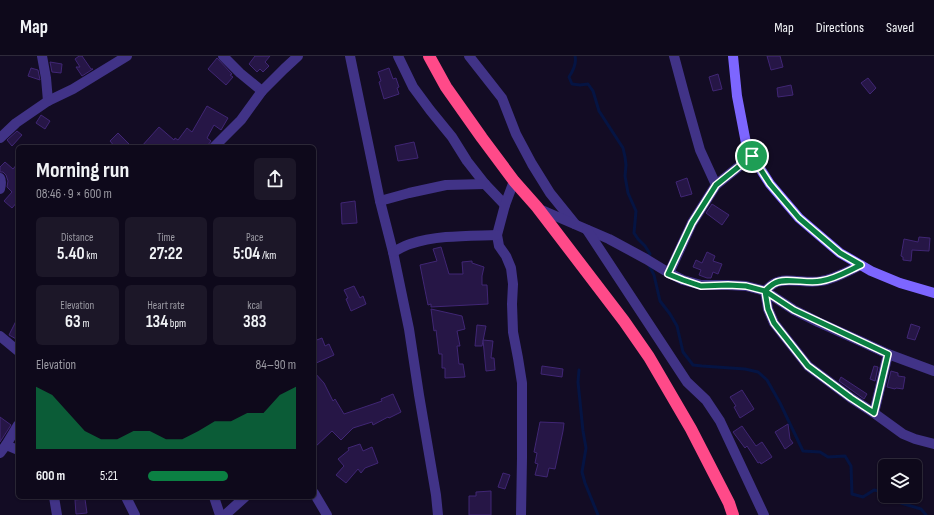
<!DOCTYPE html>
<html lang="en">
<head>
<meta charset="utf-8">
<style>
	:root { --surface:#0e091b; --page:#1c1728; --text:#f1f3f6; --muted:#9b9aa3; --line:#2e2a3a; --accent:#0b8043 }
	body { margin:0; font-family:"Sofia Sans Condensed",sans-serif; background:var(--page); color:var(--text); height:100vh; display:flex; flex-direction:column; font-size:15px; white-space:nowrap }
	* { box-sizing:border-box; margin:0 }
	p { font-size:13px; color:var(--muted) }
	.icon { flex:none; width:22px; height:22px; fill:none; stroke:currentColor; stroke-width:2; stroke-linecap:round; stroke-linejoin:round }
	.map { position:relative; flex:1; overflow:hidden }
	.drawer { position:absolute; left:16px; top:89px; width:300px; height:354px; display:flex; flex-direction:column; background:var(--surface); border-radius:6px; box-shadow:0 1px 3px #0004,0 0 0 1px var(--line) }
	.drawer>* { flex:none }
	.buttons { position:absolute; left:878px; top:403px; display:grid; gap:8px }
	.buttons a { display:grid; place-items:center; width:44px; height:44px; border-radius:6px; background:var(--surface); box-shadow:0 1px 3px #0004,0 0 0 1px var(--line); font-size:20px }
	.pin { position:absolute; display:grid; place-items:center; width:34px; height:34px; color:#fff; margin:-17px; border:2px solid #fff; border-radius:50%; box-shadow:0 1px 4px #0007 }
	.round { display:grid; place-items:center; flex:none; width:42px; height:42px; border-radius:6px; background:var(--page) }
	.overview { display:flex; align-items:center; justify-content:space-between; height:68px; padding:0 20px }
	h1 { font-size:22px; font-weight:700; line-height:30px }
	.stats { display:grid; grid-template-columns:repeat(3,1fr); gap:6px; height:68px; padding:4px 20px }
	.stats div { display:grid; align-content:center; border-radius:6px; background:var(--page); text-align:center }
	.stats b { font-size:17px; font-weight:700 }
	.stats small { font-size:11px; font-weight:400 }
	.stats p { font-size:11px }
	.chart { height:112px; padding:8px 20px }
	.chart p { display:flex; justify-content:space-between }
	.chart svg { width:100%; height:72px; margin-top:4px; fill:var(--accent); opacity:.7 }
	ul { padding:0 20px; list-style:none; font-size:13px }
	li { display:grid; grid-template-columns:64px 48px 1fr; align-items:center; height:30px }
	li i { height:10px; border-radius:5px; background:var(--accent) }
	header { display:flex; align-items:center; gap:24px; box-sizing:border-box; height:56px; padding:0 20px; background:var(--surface); border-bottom:1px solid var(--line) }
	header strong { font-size:19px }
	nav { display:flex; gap:22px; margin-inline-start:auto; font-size:14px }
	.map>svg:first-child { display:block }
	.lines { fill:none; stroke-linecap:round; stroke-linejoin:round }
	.stream { stroke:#051443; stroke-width:3 }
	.building { fill:#261646; stroke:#402674 }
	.street { stroke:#413387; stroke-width:10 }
	.secondary { stroke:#7d66ff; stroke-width:10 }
	.highway { stroke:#ff4a89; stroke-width:12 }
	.route-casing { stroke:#fff; stroke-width:8 }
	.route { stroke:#0b8043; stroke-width:5 }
</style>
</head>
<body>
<header>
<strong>Map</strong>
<nav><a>Map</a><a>Directions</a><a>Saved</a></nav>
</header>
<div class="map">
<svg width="934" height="459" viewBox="0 0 934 459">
	<rect width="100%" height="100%" fill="#130c24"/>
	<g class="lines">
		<g class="stream">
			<path d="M575,0C577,8 573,15 569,21L572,28L580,29L588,28L593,35L599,55L623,92L625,101L626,109L625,120L628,137L636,155L634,177L638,183L645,190L650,198L648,201"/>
			<path d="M649,209L654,219L660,245L670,258L677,270L683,296L693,309L702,310L745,313L758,316L767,324L780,347L803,395L820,396L828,401L845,400L851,410L852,438L863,441L874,434L885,436"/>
			<path d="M579,314L578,326L583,375L586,392L582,416L585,427L598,459"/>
			<path d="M894,440L901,447L921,453L926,459"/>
		</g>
	</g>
	<g class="building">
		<path d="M79,0H82L91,13H93L82,20L76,11H80L75,3Z"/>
		<path d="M255,0H270L265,6L269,10L263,16L260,13L257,16L249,8Z"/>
		<path d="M767,0H780L783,11L771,14Z"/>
		<path d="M217,2L232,18L230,19L233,21L226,29L208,13Z"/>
		<path d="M50,6L62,8L61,17L52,16Z"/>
		<path d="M31,12L38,14L40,24L28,20Z"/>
		<path d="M389,12L393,23L396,22L399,31L397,32L399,38L384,43L379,26L381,25L378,16Z"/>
		<path d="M718,18L722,33L713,35L709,21Z"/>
		<path d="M868,22L876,32L870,38L861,27Z"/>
		<path d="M791,29L793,39L778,41L777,32Z"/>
		<path d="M207,50L228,62L221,74L214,69L207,82L211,85L208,89V91H141L159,71L174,84L175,82L178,84L187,72L192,76Z"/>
		<path d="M41,59L50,65L45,73L36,67Z"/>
		<path d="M17,75L22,79L12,90L7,84Z"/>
		<path d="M118,77L132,91H115L110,85Z"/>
		<path d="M414,86L418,102L398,105L395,90Z"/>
		<path d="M5,106L13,113L18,107V145L12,152L4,145L12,136L7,131L8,125L6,119L3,116H0V111Z"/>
		<path d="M687,122L692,138L681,141L676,126Z"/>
		<path d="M355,145L357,167L342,168L341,147Z"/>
		<path d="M712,148L729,159L722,169L706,157Z"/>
		<path d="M919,181L930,182L929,195L912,194L911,205L903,204V201L901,200L904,183L918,186Z"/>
		<path d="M441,191L449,218H463L462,206L472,205V207L484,211L482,220V229H487L488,248L431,251V248L428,249L420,209L437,205L433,193Z"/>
		<path d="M707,196L715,200L713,205L722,208L718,218L713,216L711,222H707L699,219L701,214L693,211L696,204L702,207Z"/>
		<path d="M354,230L360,242L363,240L366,248L351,255L346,243L348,242L344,234Z"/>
		<path d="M431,253L462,260L465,273L457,275L460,290H457L459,308H463L465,321L445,322V312H442V298H439L436,274L434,275Z"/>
		<path d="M18,261V284L9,279Z"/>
		<path d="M911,268L920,271L915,284L907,282Z"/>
		<path d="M477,269L486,270L482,290H475Z"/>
		<path d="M322,282L325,290L329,288L334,299L314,308V285Z"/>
		<path d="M483,284L493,285L491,302H494L495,314L486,315Z"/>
		<path d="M542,310L563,313L562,321L541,318Z"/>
		<path d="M874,310L878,311L875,325L870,323Z"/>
		<path d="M891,315L898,317V320L905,321L903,333L896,332L895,333L887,331Z"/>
		<path d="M314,316L324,327L333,345L335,343L344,358L382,345L381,343L393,338L401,356L389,362L388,361L373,369L372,366L353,372L341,384L332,375L314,392Z"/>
		<path d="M841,321L867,338L864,343L839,325Z"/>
		<path d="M742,334L754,353L740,362L734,351L736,350L730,341Z"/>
		<path d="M0,361L11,369L0,386Z"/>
		<path d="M540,366L564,367L563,375L555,413L549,412L547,421L535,419L538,408L535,407L537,397L534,396Z"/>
		<path d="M788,368L790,383L793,387L785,393L775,376Z"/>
		<path d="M742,370L756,390L762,386L772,401L761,408L760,406L758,407L747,390L745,392L733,376Z"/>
		<path d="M360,388L363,395L372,391L378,407L365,412L361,417L358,413L346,427L336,419L344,410L338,403L349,394L348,392Z"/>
		<path d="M503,417L510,419L505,433L498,431Z"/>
		<path d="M491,435V459H469V440H476V436Z"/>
		<path d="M85,443L87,457L76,458L75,444Z"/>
	</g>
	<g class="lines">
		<g class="street">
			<path d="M42,0L46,22L48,45"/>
			<path d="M223,0L240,17L262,35"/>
			<path d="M350,0L380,145L393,196L409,273L419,339L436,439L438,459"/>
			<path d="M398,0L413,31L430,54L452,81L467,105L485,128L505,149"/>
			<path d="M469,0L502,42L516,78L532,108L550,137L575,168"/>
			<path d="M674,0L685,41L700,94L716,129"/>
			<path d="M0,82L16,67L48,45L73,33L127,0"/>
			<path d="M214,91L241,64L262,35L284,13L298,0"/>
			<path d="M0,122C2,125 1,129 0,133"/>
			<path d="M514,125L505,149L497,179L499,190L506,200L511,212L513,228L512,248L513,276L518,302L522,327V402L521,459"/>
			<path d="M380,145L409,137L446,129L485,128"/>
			<path d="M537,152L609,183L646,203L669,217L683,224L701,229H728L746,230L765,235L794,254L818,266L860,285L888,298L934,315"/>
			<path d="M587,174L687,326L706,344L720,365L764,459"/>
			<path d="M393,196C399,193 404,190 410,188C438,179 468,180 497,179"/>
			<path d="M861,209C848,215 835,223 821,225C808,228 785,221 775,227C771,229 768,232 765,235L768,253L774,267L808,310L851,342L874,357L903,378L915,383L934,388"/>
			<path d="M669,217L692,167L716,129L752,100"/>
			<path d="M0,280L18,295"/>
			<path d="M874,357L888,298"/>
			<path d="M6,389L18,394"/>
			<path d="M0,397L6,389L18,369"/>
			<path d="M314,437L327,459"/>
			<path d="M54,441L57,459"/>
			<path d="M126,441L135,459"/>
			<path d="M214,441L220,459"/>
			<path d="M225,459L245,441"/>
		</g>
		<path class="secondary" d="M733,0L737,40L746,87L752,100L770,128L799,162L840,197L871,215L900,227L934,237"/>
		<path class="highway" d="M429,0L446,31L482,82L514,125L537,151L624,265L649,301L691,373L729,447L733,459"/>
	</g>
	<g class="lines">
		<defs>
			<path id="route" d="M752,100L716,129L692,167L668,218L683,224L701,230L728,229L746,230L765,235L768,253L774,267L808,310L851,342L874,357L888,298L794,254L765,235C768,232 771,229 775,227C785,221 808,228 821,225C835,223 848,215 861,209L840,197L799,162L770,128L752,100"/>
		</defs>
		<use href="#route" class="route-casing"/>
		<use href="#route" class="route"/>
	</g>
</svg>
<div class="buttons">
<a><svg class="icon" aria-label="layers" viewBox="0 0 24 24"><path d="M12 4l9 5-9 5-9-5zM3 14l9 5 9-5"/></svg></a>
</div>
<div class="pin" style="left:752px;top:100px;background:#1e9e55"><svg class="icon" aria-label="arrive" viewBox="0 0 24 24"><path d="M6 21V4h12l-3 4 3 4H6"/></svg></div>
<section class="drawer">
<div class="overview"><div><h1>Morning run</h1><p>08:46 · 9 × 600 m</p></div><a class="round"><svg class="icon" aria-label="share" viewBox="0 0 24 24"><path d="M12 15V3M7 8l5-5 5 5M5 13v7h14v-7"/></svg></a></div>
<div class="stats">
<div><p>Distance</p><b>5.40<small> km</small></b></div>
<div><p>Time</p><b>27:22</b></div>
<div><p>Pace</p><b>5:04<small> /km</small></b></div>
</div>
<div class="stats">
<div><p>Elevation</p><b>63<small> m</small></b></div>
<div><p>Heart rate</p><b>134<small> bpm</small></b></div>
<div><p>kcal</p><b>383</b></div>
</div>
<div class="chart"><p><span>Elevation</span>84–90 m</p>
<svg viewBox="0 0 160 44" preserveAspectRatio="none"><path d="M0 44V6L10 11L20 22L30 33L40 38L50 38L60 33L70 33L80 38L90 38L100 33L110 27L120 27L130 22L140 22L150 11L160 6V44z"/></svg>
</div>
<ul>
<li><b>600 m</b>5:21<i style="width:54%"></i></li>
</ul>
</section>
</div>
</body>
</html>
